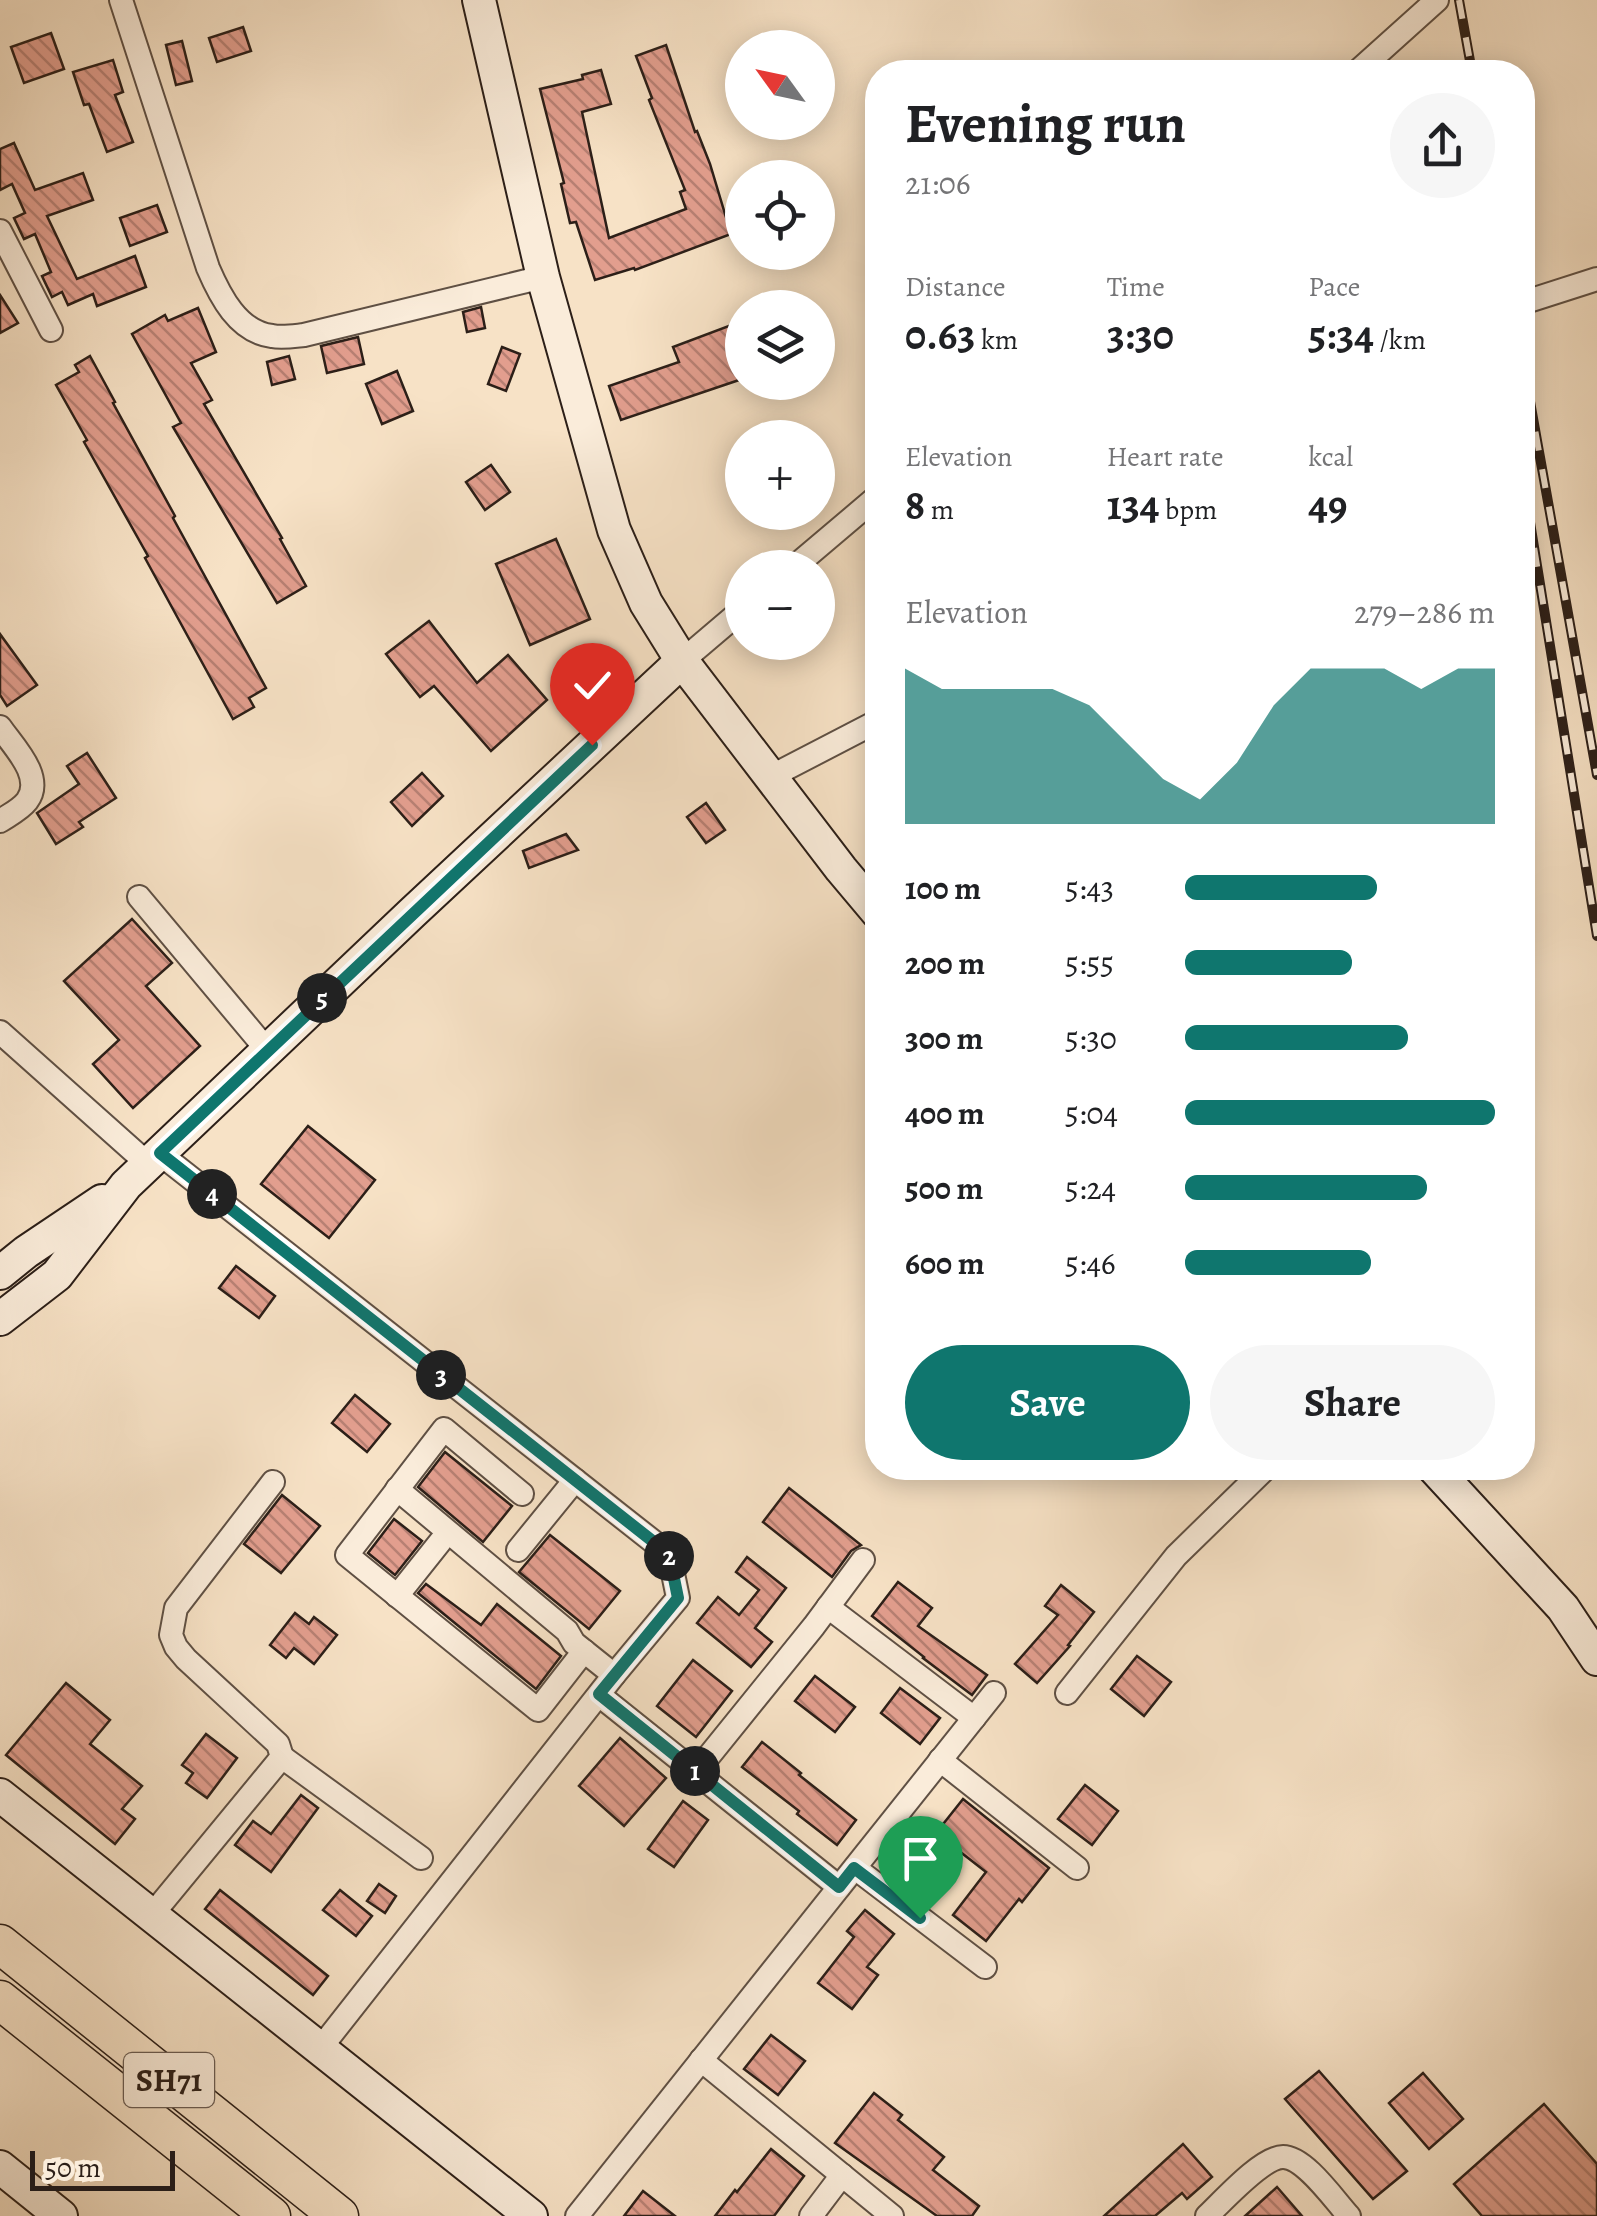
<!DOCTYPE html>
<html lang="en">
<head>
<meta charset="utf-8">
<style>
	:root { --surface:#fff; --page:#f6f6f6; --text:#202124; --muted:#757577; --accent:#0f766e }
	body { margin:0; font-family:Alegreya,serif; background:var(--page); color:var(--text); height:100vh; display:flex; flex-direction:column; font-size:38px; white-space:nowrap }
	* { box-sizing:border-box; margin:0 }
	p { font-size:32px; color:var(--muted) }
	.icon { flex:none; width:55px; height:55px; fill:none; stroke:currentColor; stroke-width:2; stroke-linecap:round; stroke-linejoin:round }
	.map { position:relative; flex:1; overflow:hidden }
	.details { position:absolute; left:865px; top:60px; width:670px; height:1420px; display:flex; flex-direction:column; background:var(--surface); border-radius:40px; box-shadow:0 5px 25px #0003 }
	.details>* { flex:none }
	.needle { width:65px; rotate:303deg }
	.controls { position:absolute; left:725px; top:30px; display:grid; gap:20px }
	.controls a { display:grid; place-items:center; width:110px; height:110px; border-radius:50%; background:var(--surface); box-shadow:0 5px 25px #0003; font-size:50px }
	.scale { position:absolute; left:30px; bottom:25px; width:145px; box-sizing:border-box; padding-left:10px; border:5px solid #2c1f18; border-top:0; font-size:28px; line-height:35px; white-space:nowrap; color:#2c1f18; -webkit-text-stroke:8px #faecda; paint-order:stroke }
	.pin { position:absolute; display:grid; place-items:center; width:85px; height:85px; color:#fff; margin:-102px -42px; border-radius:50% 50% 50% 0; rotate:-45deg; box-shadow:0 0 10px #0007 }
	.pin .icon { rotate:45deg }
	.km { position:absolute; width:50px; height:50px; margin:-25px; border-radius:50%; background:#222; color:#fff; font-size:28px; line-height:50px; text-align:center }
	.round { display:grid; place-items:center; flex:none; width:105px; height:105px; border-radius:52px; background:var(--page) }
	.headline { display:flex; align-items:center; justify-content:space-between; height:170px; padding:0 40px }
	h1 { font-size:55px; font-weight:600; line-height:75px }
	.stats { display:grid; grid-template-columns:repeat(3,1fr); gap:15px; height:170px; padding:10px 40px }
	.stats div { display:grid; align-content:center }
	.stats b { font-size:42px; font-weight:600 }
	.stats small { font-size:28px; font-weight:400 }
	.stats p { font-size:28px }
	.chart { height:280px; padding:20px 40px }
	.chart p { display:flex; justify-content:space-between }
	.chart svg { width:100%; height:180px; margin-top:10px; fill:var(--accent); opacity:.7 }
	.primary-button { display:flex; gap:20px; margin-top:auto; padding:20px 40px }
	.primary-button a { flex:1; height:115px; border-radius:60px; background:var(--accent); color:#fff; font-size:40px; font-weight:600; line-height:115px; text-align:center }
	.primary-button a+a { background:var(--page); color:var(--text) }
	ul { padding:0 40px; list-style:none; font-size:32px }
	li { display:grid; grid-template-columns:160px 120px 1fr; align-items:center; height:75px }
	li i { height:25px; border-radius:12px; background:var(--accent) }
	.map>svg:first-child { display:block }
	.building { fill:url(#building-back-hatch); stroke:#2c1f18; stroke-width:2.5 }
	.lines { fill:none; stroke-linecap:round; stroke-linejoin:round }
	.street-casing { stroke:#5f5044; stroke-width:26 }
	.secondary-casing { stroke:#2c1f18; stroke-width:36 }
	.primary-casing { stroke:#2c1f18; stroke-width:41 }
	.street { stroke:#faecda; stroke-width:22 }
	.secondary { stroke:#faecda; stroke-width:32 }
	.primary { stroke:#f7e2c6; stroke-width:38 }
	.rail-casing { stroke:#2c1f18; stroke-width:10 }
	.rail { stroke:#faecda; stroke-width:6; stroke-dasharray:19; stroke-linecap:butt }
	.route-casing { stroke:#fff; stroke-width:20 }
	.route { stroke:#0f766e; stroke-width:12 }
	.labels { text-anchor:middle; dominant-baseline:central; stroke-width:10; stroke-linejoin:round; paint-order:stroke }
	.shield { fill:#faecda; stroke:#6a5c52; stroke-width:2.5 }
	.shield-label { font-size:32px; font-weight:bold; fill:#2c1f18 }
</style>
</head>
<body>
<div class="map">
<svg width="1597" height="2216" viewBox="0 0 1597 2216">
	<defs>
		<pattern id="building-back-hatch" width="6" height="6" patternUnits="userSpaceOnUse" patternTransform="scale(2.5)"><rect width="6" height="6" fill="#e29e8e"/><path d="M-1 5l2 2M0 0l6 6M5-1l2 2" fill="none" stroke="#b78073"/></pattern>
	</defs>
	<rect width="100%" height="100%" fill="#f7e2c6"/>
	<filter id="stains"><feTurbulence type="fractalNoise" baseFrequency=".002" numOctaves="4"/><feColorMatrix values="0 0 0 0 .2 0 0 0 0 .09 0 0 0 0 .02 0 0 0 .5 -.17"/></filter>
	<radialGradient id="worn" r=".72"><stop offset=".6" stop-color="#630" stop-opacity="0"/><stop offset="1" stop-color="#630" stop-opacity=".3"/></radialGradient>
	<g class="building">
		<path d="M243,27L251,51L217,62L209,38Z"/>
		<path d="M51,33L64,69L24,83L11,47Z"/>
		<path d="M182,41L192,81L176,85L166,45Z"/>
		<path d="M666,45L695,132L697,131L710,164L731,234L635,270L634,268L595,280L576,222L570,223L561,184L564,183L540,89L583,79L582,75L601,70L611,104L582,112L609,238L686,209L680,192L685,190L649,100L652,98L636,56Z"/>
		<path d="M113,60L123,92L115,95L133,142L107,152L89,104L84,105L73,72Z"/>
		<path d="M14,143L35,190L83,173L93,200L47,216L77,279L135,256L146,287L97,306L93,294L68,305L62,292L52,297L42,276L51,272L35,234L24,239L14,218L25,213L12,184L0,190V149Z"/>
		<path d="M157,205L167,232L130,246L120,218Z"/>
		<path d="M0,295L18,323L0,333Z"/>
		<path d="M481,307L485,328L467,332L463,312Z"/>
		<path d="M198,308L216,352L191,363L212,400L204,404L282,538L280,539L306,586L277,603L173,427L181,423L132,334L165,315L168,321Z"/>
		<path d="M742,321V379L621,420L609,386L679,362L673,347Z"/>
		<path d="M358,337L364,364L327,373L321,346Z"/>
		<path d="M502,347L520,354L506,391L488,384Z"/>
		<path d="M90,356L115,402L113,403L175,516L173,518L266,688L249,698L254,707L233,719L145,558L148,556L84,442L87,440L56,385L79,372L75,365Z"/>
		<path d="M289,356L295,379L272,385L267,362Z"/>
		<path d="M397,371L413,411L382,424L366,384Z"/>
		<path d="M491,465L510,492L485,510L466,482Z"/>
		<path d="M556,539L590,619L530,645L496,564Z"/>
		<path d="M429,621L477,683L508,655L547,700L491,751L434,686L420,697L386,654Z"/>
		<path d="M0,634L37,685L7,706L0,695Z"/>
		<path d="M87,753L116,798L79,822L83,827L56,844L37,813L79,784L67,766Z"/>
		<path d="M422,773L443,796L412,826L391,802Z"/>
		<path d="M706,803L725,830L706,843L687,817Z"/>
		<path d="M566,834L578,850L529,868L523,851Z"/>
		<path d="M132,919L172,963L146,986L200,1046L133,1108L93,1064L119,1040L64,981Z"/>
		<path d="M308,1126L375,1180L329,1238L261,1184Z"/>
		<path d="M236,1266L275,1296L259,1318L219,1288Z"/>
		<path d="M355,1395L390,1424L367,1452L332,1423Z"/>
		<path d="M445,1452L512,1506L483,1542L418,1487Z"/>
		<path d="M789,1488L861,1545L851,1551L832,1577L763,1522Z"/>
		<path d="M282,1495L320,1526L281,1573L244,1544Z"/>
		<path d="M394,1519L422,1541L395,1575L368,1553Z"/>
		<path d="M550,1535L620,1591L589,1629L519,1572Z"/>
		<path d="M747,1557L786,1588L755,1628L772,1642L751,1667L697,1623L718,1597L739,1615L759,1590L736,1572Z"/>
		<path d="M898,1582L932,1608L918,1626L987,1675L972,1695L923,1658L924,1657L872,1616Z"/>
		<path d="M426,1584L481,1625L497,1604L561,1656L536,1689L418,1593Z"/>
		<path d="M1061,1585L1094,1612L1068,1645L1070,1646L1037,1683L1015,1664L1058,1615L1045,1606Z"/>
		<path d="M295,1613L309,1624L314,1617L337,1635L314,1664L294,1648L286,1658L270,1645Z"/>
		<path d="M1137,1656L1171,1682L1144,1716L1111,1689Z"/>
		<path d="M693,1660L732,1691L696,1737L657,1706Z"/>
		<path d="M815,1676L855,1707L835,1732L795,1701Z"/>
		<path d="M66,1683L110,1720L90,1744L142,1786L122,1809L135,1819L115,1844L6,1755Z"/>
		<path d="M900,1688L940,1718L920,1744L881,1713Z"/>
		<path d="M206,1734L237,1758L207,1798L186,1783L193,1773L182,1765Z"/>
		<path d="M620,1738L666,1778L624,1826L579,1786Z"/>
		<path d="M762,1742L801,1773L799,1775L856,1820L837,1845L797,1814L799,1811L742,1767Z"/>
		<path d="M1085,1785L1118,1811L1092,1845L1058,1819Z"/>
		<path d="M301,1795L318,1808L271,1872L235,1845L253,1821L271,1834Z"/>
		<path d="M963,1799L1049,1868L1022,1902L1019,1899L986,1941L953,1915L986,1872L936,1833Z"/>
		<path d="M683,1801L708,1820L674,1867L648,1849Z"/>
		<path d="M379,1884L396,1896L385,1913L367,1901Z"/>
		<path d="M220,1890L328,1976L313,1995L205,1909Z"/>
		<path d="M340,1890L372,1916L356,1936L323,1910Z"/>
		<path d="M865,1910L894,1934L867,1967L878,1975L852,2009L818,1983L854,1937L847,1931Z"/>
		<path d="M771,2035L805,2061L778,2095L744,2069Z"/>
		<path d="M1319,2071L1407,2171L1373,2199L1285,2099Z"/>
		<path d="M1423,2073L1463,2119L1429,2149L1389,2103Z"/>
		<path d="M874,2093L902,2115L898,2120L944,2157L933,2170L979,2206L972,2216H937L835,2143Z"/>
		<path d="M1544,2104L1597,2164V2216H1482L1454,2184Z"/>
		<path d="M1183,2144L1212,2177L1187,2199L1182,2193L1155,2216H1104Z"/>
		<path d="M771,2149L804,2176L774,2216H715L735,2190L737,2192Z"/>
		<path d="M1277,2187L1302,2216H1245Z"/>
		<path d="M643,2191L675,2216H624Z"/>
	</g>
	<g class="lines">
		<defs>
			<g id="street">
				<path d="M121,0L208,268C220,296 238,332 272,336C282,338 294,336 304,335L543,277"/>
				<path d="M1357,72L1437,0"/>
				<path d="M0,231L51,330"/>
				<path d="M1522,303L1597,279"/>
				<path d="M793,568L878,496"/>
				<path d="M682,661L742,610"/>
				<path d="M0,727C13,746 45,777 27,801C20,810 9,815 0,821"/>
				<path d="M770,777L878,721"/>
				<path d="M139,897L267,1050"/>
				<path d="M0,1032L148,1164"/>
				<path d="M159,1153L669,1554L678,1598L614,1675L319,2050"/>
				<path d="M397,1489L567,1631L574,1643L614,1675"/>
				<path d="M522,1494L444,1429L347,1555L538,1710L584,1651"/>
				<path d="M518,1550L575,1480"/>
				<path d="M397,1596L440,1542"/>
				<path d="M828,1607L974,1718"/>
				<path d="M1067,1693L1176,1556L1266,1468"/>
				<path d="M599,1695L839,1887"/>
				<path d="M282,1757L421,1858"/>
				<path d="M940,1760L1077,1868"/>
				<path d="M696,1772L814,1626L863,1560"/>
				<path d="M855,1868L985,1967"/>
				<path d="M151,1916L282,1757L278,1744L186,1659L176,1647L171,1635L176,1608L273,1482"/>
				<path d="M701,2060L892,2216"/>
				<path d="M577,2216L994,1693"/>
				<path d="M811,2216L842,2175"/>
				<path d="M1207,2216C1223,2201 1262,2157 1283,2157C1305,2157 1335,2201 1349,2216"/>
			</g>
			<g id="secondary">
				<path d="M479,0L543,277L614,530L646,603L682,661L841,869L878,913"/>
				<path d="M0,1273L26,1252L102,1201"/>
				<path d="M0,1319L57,1275L126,1185L412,913L682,661"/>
				<path d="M1434,1468L1563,1608L1597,1659"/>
				<path d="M0,1795L531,2216"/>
				<path d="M0,2167L61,2216"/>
			</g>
			<g id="primary">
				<path d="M0,1944L339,2216"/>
				<path d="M0,2000L271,2216"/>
			</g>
		</defs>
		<use href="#street" class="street-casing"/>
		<use href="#secondary" class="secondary-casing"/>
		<use href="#primary" class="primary-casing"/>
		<use href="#street" class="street"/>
		<use href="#secondary" class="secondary"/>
		<use href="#primary" class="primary"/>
		<defs>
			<g id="rail">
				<path d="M1459,0L1472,72"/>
				<path d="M1522,357L1597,775"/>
				<path d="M1522,473L1597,936"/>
			</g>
		</defs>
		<use href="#rail" class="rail-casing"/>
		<use href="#rail" class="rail"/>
	</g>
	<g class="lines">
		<defs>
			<path id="route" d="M592,745L160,1153L669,1554L678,1598L599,1694L839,1887L854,1868L920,1918"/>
		</defs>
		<use href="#route" class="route-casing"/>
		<use href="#route" class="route"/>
	</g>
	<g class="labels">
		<rect class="shield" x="124" y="2053" width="90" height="54" rx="8"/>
		<g class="shield-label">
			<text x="169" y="2080">SH71</text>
		</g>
	</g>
	<rect width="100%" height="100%" filter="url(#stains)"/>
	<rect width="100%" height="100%" fill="url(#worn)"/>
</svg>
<div class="controls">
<a><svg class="needle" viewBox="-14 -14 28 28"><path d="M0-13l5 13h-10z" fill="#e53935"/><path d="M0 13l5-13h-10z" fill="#757577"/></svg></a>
<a><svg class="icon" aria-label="locate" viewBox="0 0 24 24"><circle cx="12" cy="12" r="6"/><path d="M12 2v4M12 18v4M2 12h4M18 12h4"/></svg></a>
<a><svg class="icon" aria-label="layers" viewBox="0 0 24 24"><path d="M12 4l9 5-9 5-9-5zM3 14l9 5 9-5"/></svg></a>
<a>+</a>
<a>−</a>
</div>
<div class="scale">50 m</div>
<div class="pin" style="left:920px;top:1918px;background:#1e9e55"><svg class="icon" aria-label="arrive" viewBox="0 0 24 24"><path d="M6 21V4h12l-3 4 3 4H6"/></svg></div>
<div class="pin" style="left:592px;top:745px;background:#d93025"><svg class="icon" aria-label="check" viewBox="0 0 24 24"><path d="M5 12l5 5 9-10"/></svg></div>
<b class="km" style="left:695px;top:1771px">1</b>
<b class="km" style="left:669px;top:1556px">2</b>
<b class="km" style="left:441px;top:1375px">3</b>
<b class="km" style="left:212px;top:1194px">4</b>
<b class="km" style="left:322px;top:998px">5</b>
<section class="details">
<div class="headline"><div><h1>Evening run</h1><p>21:06</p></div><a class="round"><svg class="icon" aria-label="share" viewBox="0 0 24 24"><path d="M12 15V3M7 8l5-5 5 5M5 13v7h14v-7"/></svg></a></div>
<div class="stats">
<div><p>Distance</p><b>0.63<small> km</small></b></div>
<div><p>Time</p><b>3:30</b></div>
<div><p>Pace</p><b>5:34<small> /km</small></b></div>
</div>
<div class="stats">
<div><p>Elevation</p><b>8<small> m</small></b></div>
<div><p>Heart rate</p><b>134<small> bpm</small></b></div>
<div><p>kcal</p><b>49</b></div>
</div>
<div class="chart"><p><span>Elevation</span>279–286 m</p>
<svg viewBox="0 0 160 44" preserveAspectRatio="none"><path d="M0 44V6L10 11L20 11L30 11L40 11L50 15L60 24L70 33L80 38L90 29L100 15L110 6L120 6L130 6L140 11L150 6L160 6V44z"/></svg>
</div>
<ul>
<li><b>100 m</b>5:43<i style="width:62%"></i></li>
<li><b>200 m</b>5:55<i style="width:54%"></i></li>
<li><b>300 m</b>5:30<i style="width:72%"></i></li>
<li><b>400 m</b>5:04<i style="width:100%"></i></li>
<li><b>500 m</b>5:24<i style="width:78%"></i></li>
<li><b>600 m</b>5:46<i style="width:60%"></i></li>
</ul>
<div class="primary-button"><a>Save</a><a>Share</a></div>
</section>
</div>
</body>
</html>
